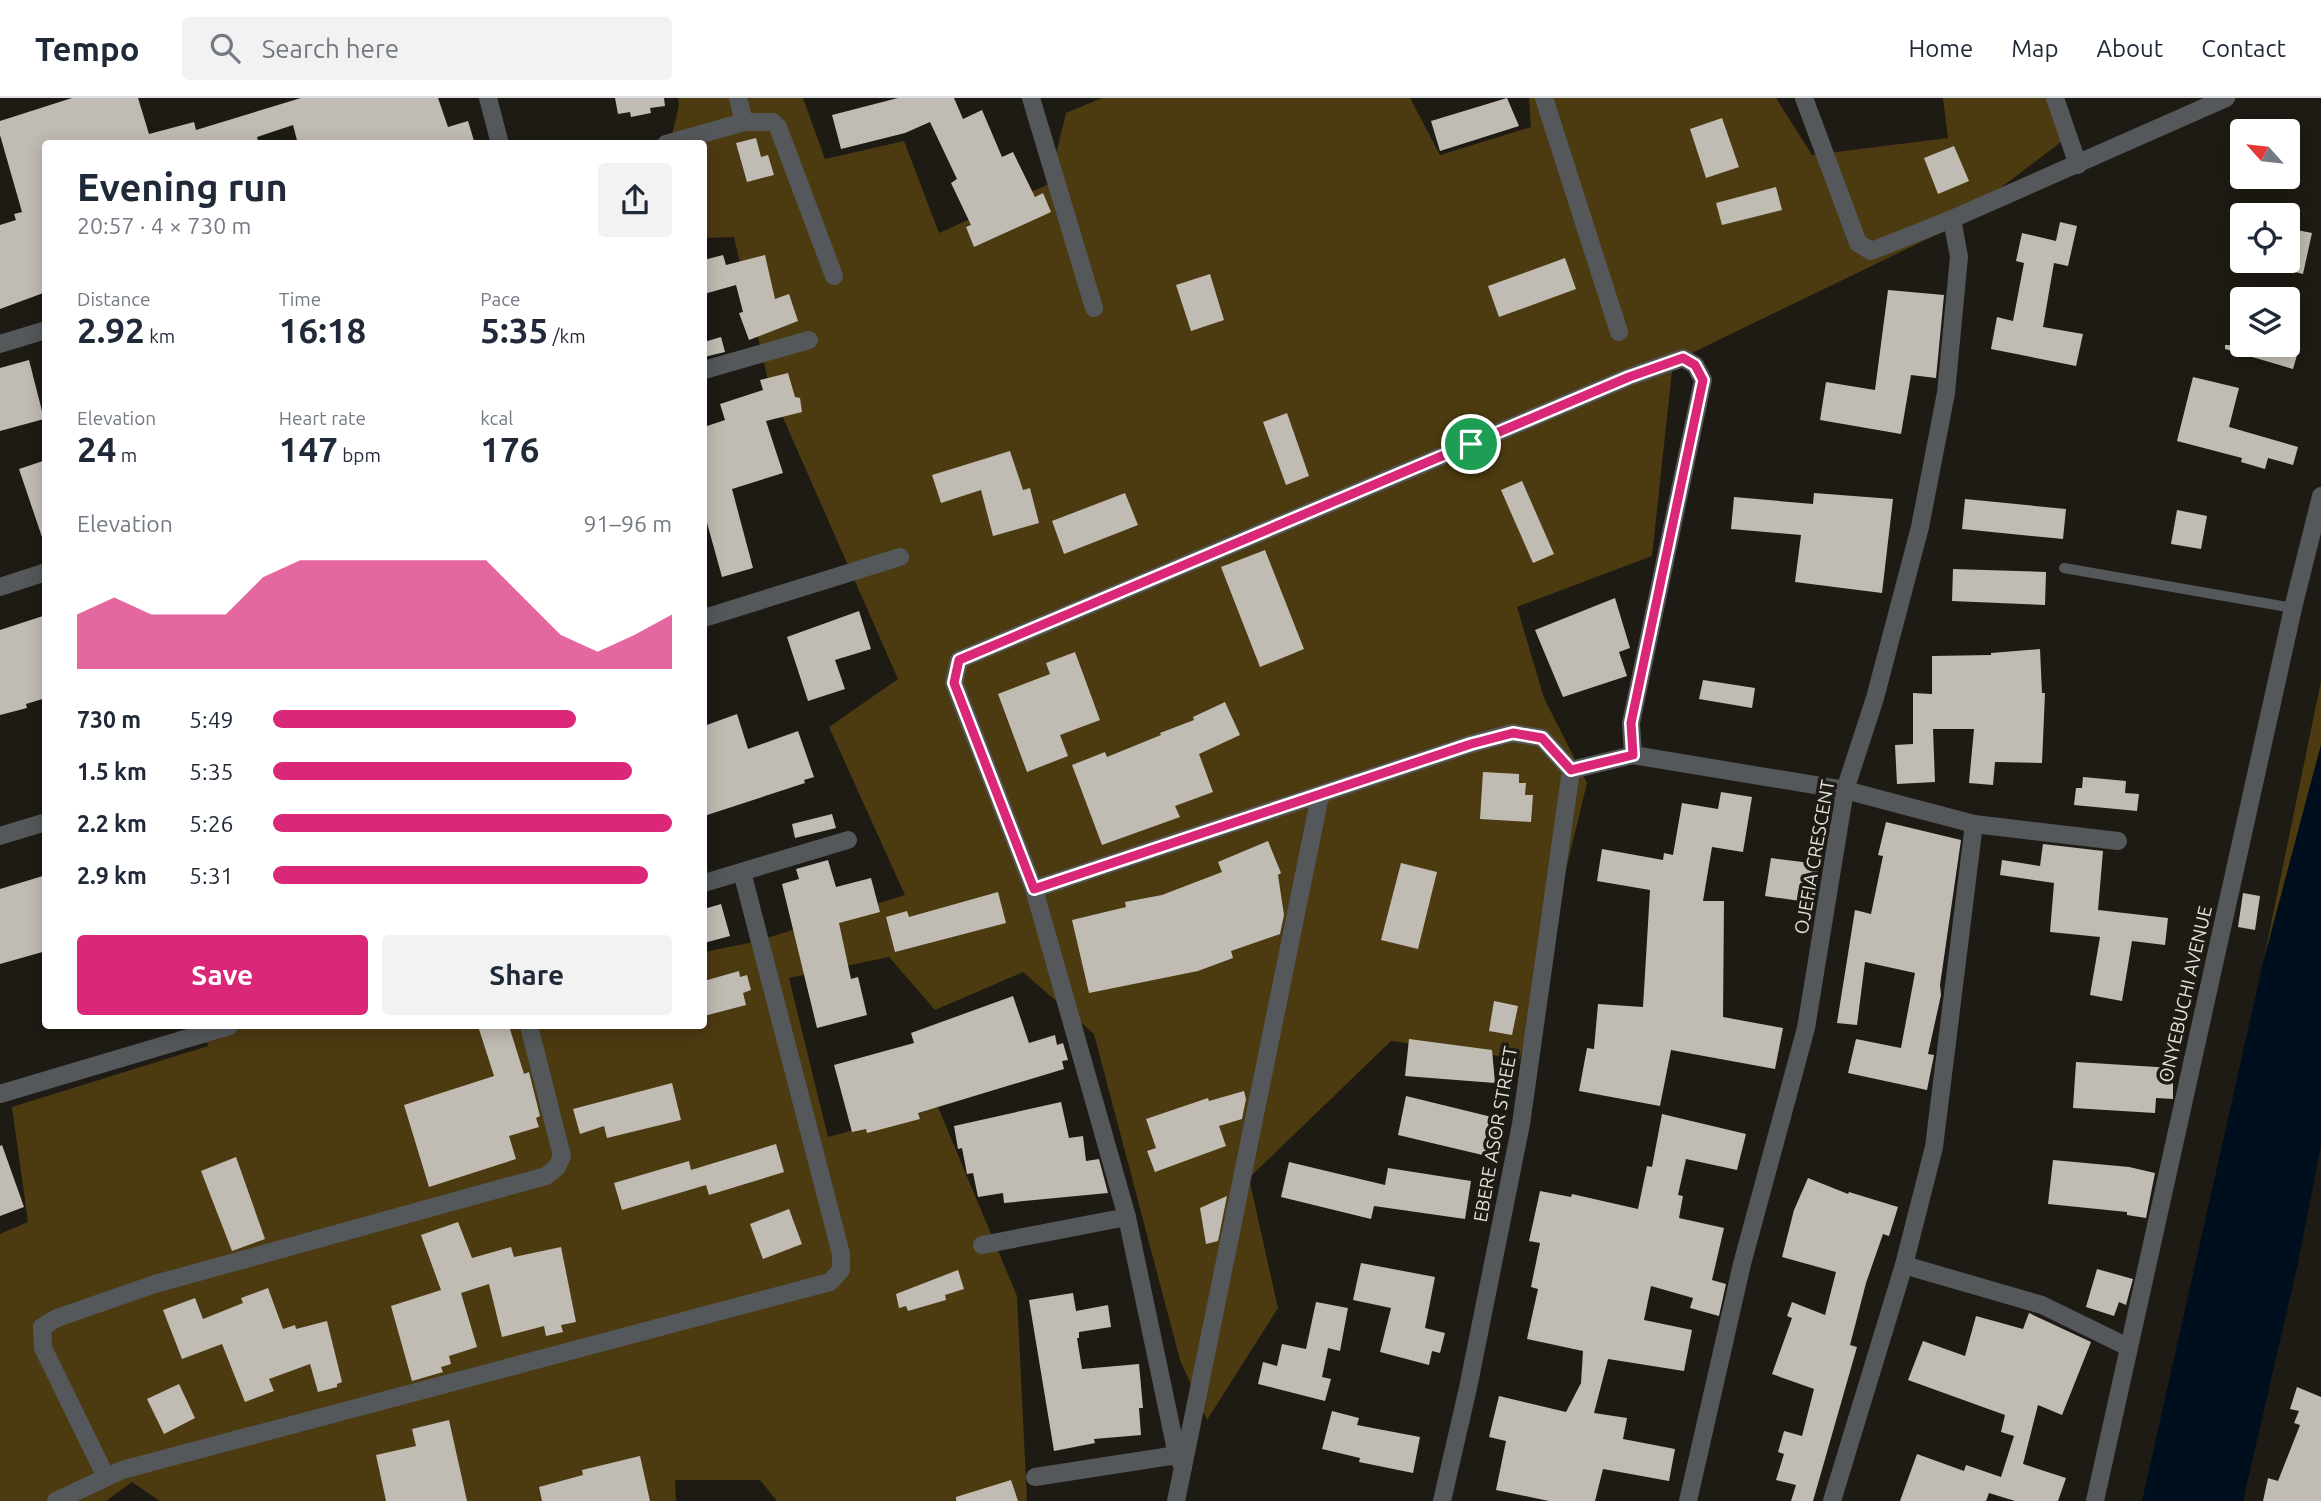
<!DOCTYPE html>
<html lang="en">
<head>
<meta charset="utf-8">
<style>
	:root { --surface:#fff; --page:#f2f2f3; --text:#1f2937; --muted:#747a83; --line:#e0e1e3; --accent:#db2777 }
	body { margin:0; font-family:Ubuntu,sans-serif; background:var(--page); color:var(--text); height:100vh; display:flex; flex-direction:column; font-size:26px; white-space:nowrap }
	* { box-sizing:border-box; margin:0 }
	p { font-size:23px; color:var(--muted) }
	.icon { flex:none; width:38px; height:38px; fill:none; stroke:currentColor; stroke-width:2; stroke-linecap:round; stroke-linejoin:round }
	.map { position:relative; flex:1; overflow:hidden }
	.side { position:absolute; left:42px; top:42px; width:665px; height:889px; display:flex; flex-direction:column; background:var(--surface); border-radius:7px; box-shadow:0 4px 18px #0003 }
	.side>* { flex:none }
	.needle { width:46px; rotate:297deg }
	.controls { position:absolute; left:2230px; top:21px; display:grid; gap:14px }
	.controls a { display:grid; place-items:center; width:70px; height:70px; border-radius:7px; background:var(--surface); box-shadow:0 4px 18px #0003; font-size:35px }
	.pin { position:absolute; display:grid; place-items:center; width:60px; height:60px; color:#fff; margin:-30px; border:4px solid #fff; border-radius:50%; box-shadow:0 2px 7px #0007 }
	.round { display:grid; place-items:center; flex:none; width:74px; height:74px; border-radius:7px; background:var(--page) }
	.head { display:flex; align-items:center; justify-content:space-between; height:119px; padding:0 35px }
	h1 { font-size:38px; font-weight:700; line-height:52px }
	.figures { display:grid; grid-template-columns:repeat(3,1fr); gap:10px; height:119px; padding:7px 35px }
	.figures div { display:grid; align-content:center }
	.figures b { font-size:35px; font-weight:700 }
	.figures small { font-size:19px; font-weight:400 }
	.figures p { font-size:19px }
	.chart { height:196px; padding:14px 35px }
	.chart p { display:flex; justify-content:space-between }
	.chart svg { width:100%; height:126px; margin-top:7px; fill:var(--accent); opacity:.7 }
	.primary-button { display:flex; gap:14px; margin-top:auto; padding:14px 35px }
	.primary-button a { flex:1; height:80px; border-radius:7px; background:var(--accent); color:#fff; font-size:28px; font-weight:700; line-height:80px; text-align:center }
	.primary-button a+a { background:var(--page); color:var(--text) }
	ul { padding:0 35px; list-style:none; font-size:23px }
	li { display:grid; grid-template-columns:112px 84px 1fr; align-items:center; height:52px }
	li i { height:18px; border-radius:9px; background:var(--accent) }
	header { display:flex; align-items:center; gap:42px; box-sizing:border-box; height:98px; padding:0 35px; background:var(--surface); border-bottom:2px solid var(--line) }
	header strong { font-size:33px }
	nav { display:flex; gap:38px; margin-inline-start:auto; font-size:24px }
	.search { width:490px; height:63px; background:var(--page); display:flex; align-items:center; gap:18px; box-sizing:border-box; padding:0 24px; border-radius:7px; color:var(--muted); font-size:26px }
	.map>svg:first-child { display:block }
	.green { fill:#4c3a11 }
	.water { fill:#000f1d }
	.building { fill:#c1bcb3 }
	.lines { fill:none; stroke-linecap:round; stroke-linejoin:round }
	.service { stroke:#54585b; stroke-width:10 }
	.minor { stroke:#54585b; stroke-width:18 }
	.route-casing { stroke:#fff; stroke-width:14 }
	.route { stroke:#db2777; stroke-width:9 }
	.labels { text-anchor:middle; dominant-baseline:central; stroke-width:7; stroke-linejoin:round; paint-order:stroke }
	.street-label { font-size:19px; fill:#e2e0db; stroke:#1e1b14 }
</style>
</head>
<body>
<header>
<strong>Tempo</strong>
<div class="search"><svg class="icon" aria-label="search" viewBox="0 0 24 24"><circle cx="10" cy="10" r="6"/><path d="M15 15l6 6"/></svg>Search here</div>
<nav><a>Home</a><a>Map</a><a>About</a><a>Contact</a></nav>
</header>
<div class="map">
<svg width="2321" height="1403" viewBox="0 0 2321 1403">
	<rect width="100%" height="100%" fill="#1e1b14"/>
	<g class="green">
		<path d="M678,0H803L825,61L904,43L939,135L1049,86L1066,15L1102,0H1410L1440,57L1531,29L1529,0H1776L1812,57L1948,40L1943,0H2053L2069,38L1944,133L1673,264L1652,458L1517,509L1544,600L1587,685L1520,961L1391,943L1249,1080L1278,1210L1207,1322L1180,1262L1094,936L1023,874L935,912L889,859L789,880L828,1039L938,1009L1017,1198L1027,1403H777L760,1382H675L676,1403H160L132,1384L106,1403H0V1136L28,1124L12,1009L208,948L202,928H704V854L754,844L905,797L829,629L898,581L770,290L734,139L704,140V46L670,45L679,7Z"/>
		<path d="M2321,583V647L2263,865Z"/>
	</g>
	<path class="water" d="M2321,647V1047L2298,1165L2243,1403H2142L2263,865Z"/>
	<g class="building">
		<path d="M72,0H138L149,36L194,24L196,32L301,0H438L448,29L468,23L475,46H298L293,27L257,39L259,46H46V194L0,211V127L16,122L14,116L22,114L0,37V23Z"/>
		<path d="M615,0H664L665,8L650,10L651,15L631,19L630,14L618,16Z"/>
		<path d="M898,0H954L963,21L982,12L1002,59L1013,54L1035,99L1043,95L1051,114L974,149L966,129L971,127L951,85L957,81L930,24L905,35L841,51L832,17Z"/>
		<path d="M1507,0L1519,28L1440,53L1431,23Z"/>
		<path d="M1722,20L1739,69L1706,80L1690,31Z"/>
		<path d="M756,40L761,59L768,57L774,77L747,84L736,45Z"/>
		<path d="M1954,48L1969,83L1938,96L1924,60Z"/>
		<path d="M1776,89L1782,112L1722,127L1716,105Z"/>
		<path d="M2060,124L2077,128L2068,168L2054,165L2043,229L2083,236L2076,268L1991,251L1997,219L2013,223L2024,165L2016,163L2022,135L2056,143Z"/>
		<path d="M2287,130L2312,135L2303,176L2287,172Z"/>
		<path d="M723,157L726,167L765,157L775,201L789,196L798,223L749,242L739,215L743,214L736,187L704,196V162Z"/>
		<path d="M1565,160L1576,191L1499,219L1488,188Z"/>
		<path d="M1210,176L1224,222L1191,233L1176,187Z"/>
		<path d="M1888,192L1944,197L1936,280L1911,277L1901,336L1820,322L1826,284L1875,292Z"/>
		<path d="M721,239L725,254L704,259V244Z"/>
		<path d="M2225,247H2300L2293,271L2225,251Z"/>
		<path d="M29,262L44,321L0,333V270Z"/>
		<path d="M788,275L795,299L800,300L802,314L766,323L783,375L732,391L753,470L722,479L704,414V329L725,322L720,306L763,292L760,282Z"/>
		<path d="M2193,279L2239,290L2229,329L2298,349L2293,367L2268,360L2265,371L2241,364L2242,360L2177,343Z"/>
		<path d="M1287,315L1309,378L1286,387L1263,324Z"/>
		<path d="M1010,353L1023,392L1030,390L1039,425L993,438L981,392L941,405L932,377Z"/>
		<path d="M46,362V441L43,442L19,371Z"/>
		<path d="M1522,383L1554,456L1533,465L1501,392Z"/>
		<path d="M1125,395L1138,427L1064,456L1052,423Z"/>
		<path d="M1814,395L1893,401L1882,495L1795,484L1801,437L1731,431L1734,399L1813,406Z"/>
		<path d="M1965,401L2066,411L2063,441L1962,431Z"/>
		<path d="M2177,412L2207,418L2201,451L2171,446Z"/>
		<path d="M1265,452L1304,551L1260,569L1221,469Z"/>
		<path d="M1953,471L2046,474L2045,507L1952,503Z"/>
		<path d="M1615,500L1630,550L1619,554L1627,578L1563,599L1535,532Z"/>
		<path d="M859,513L871,551L835,562L845,591L808,603L787,539Z"/>
		<path d="M46,517V600L26,606L27,610L0,617V532Z"/>
		<path d="M2040,551L2042,595H2045L2042,665L1995,664L1993,687L1969,685L1974,631H1933L1935,684L1897,686L1895,647L1913,646V595L1932,596V558L1991,557V555Z"/>
		<path d="M1075,554L1100,622L1060,637L1068,658L1027,674L998,596L1050,576L1046,565Z"/>
		<path d="M1703,582L1755,590L1752,610L1699,601Z"/>
		<path d="M1225,604L1240,637L1199,656L1213,694L1175,708L1180,719L1102,747L1072,667L1105,654L1107,659L1161,637L1160,635L1194,622L1193,619Z"/>
		<path d="M737,616L748,651L798,633L814,679L804,682L805,685L704,718V628Z"/>
		<path d="M1483,674L1519,676V685H1526L1525,697H1533L1531,724L1480,721Z"/>
		<path d="M2083,679L2126,683L2125,695L2139,696L2137,713L2074,707L2076,690H2082Z"/>
		<path d="M1721,694L1752,699L1743,754L1712,749L1703,803H1724L1723,919L1783,930L1775,971L1671,952L1660,1008L1579,993L1587,950L1594,951L1598,906L1643,909L1650,792L1597,783L1602,751L1663,762L1664,755L1673,757L1682,705L1718,711Z"/>
		<path d="M832,716L836,730L795,740L792,726Z"/>
		<path d="M1886,724L1961,742L1940,887L1941,897L1928,956L1934,957L1927,992L1848,975L1856,941L1901,950L1915,875L1865,864L1857,927L1837,925L1855,812L1871,816L1883,758L1878,757Z"/>
		<path d="M1268,743L1281,775L1278,777L1284,817L1280,836L1231,853L1233,860L1198,873L1089,895L1072,822L1126,809L1125,804L1162,797L1222,774L1218,764Z"/>
		<path d="M2043,746L2103,753L2098,812L2168,820L2165,847L2132,843L2122,903L2090,897L2100,839L2050,834L2054,785L2000,777L2002,762L2040,768Z"/>
		<path d="M1771,760L1819,766L1814,805L1765,798Z"/>
		<path d="M828,762L836,789L871,780L880,814L839,825L851,881L858,879L867,917L817,930L782,786L799,781L796,771Z"/>
		<path d="M1401,765L1437,774L1418,851L1381,842Z"/>
		<path d="M46,777V853L0,866V791Z"/>
		<path d="M998,794L1006,825L895,854L886,819L907,813L909,819Z"/>
		<path d="M2243,795L2260,798L2255,832L2238,829Z"/>
		<path d="M721,806L730,838L704,845V811Z"/>
		<path d="M739,873L740,879L747,877L751,892L743,895L746,907L704,918V883Z"/>
		<path d="M1013,898L1029,945L1055,937L1057,947L1063,945L1068,962L1062,963L1064,971L918,1015L920,1021L867,1035L866,1031L852,1034L834,967L914,945L911,935Z"/>
		<path d="M1494,903L1518,908L1512,937L1489,933Z"/>
		<path d="M478,928H509L524,976L529,974L540,1018L536,1020L539,1029L509,1038L516,1061L429,1089L404,1007L494,978Z"/>
		<path d="M1409,941L1492,952L1495,985L1405,978Z"/>
		<path d="M2076,964L2173,970V1001L2156,1000L2155,1015L2073,1010Z"/>
		<path d="M672,985L681,1022L607,1040L604,1028L580,1036L573,1011Z"/>
		<path d="M1244,993L1246,1001L1242,1021L1219,1028L1226,1048L1155,1074L1147,1053L1156,1050L1146,1021L1208,1000L1209,1003Z"/>
		<path d="M1406,998L1500,1021L1491,1059L1398,1037Z"/>
		<path d="M1061,1004L1069,1040L1083,1038L1086,1063L1099,1061L1108,1095L1004,1105L1003,1095L978,1099L973,1075L967,1076L962,1050L958,1051L954,1028Z"/>
		<path d="M1662,1016L1746,1036L1737,1072L1686,1061L1678,1097L1683,1098L1679,1120L1724,1130L1712,1182L1726,1186L1719,1218L1690,1210L1693,1200L1651,1188L1644,1222L1692,1232L1684,1273L1608,1261L1594,1315L1627,1320L1623,1341L1675,1351L1669,1383L1603,1371L1595,1403H1549L1496,1392L1506,1343L1489,1339L1499,1298L1566,1314L1581,1285L1583,1253L1527,1241L1538,1191L1531,1189L1540,1145L1529,1143L1540,1093L1571,1099L1572,1096L1638,1111L1647,1068L1652,1069Z"/>
		<path d="M776,1046L784,1074L709,1097L706,1087L622,1112L614,1085L689,1063L691,1072Z"/>
		<path d="M2,1047L24,1109L0,1118V1048Z"/>
		<path d="M236,1059L265,1141L232,1153L201,1073Z"/>
		<path d="M2053,1062L2129,1069L2155,1075L2146,1120L2127,1117V1114L2048,1106Z"/>
		<path d="M1289,1064L1385,1087L1388,1070L1471,1083L1465,1121L1374,1108L1371,1121L1281,1099Z"/>
		<path d="M1808,1080L1848,1096L1849,1094L1898,1109L1889,1138L1883,1136L1866,1185L1850,1247L1857,1249L1813,1403H1791L1796,1387L1776,1382L1784,1356L1778,1354L1784,1333L1802,1338L1814,1291L1772,1276L1792,1220L1787,1218L1792,1204L1825,1217L1836,1174L1782,1159L1794,1112Z"/>
		<path d="M1227,1098L1218,1143L1206,1146L1200,1110Z"/>
		<path d="M789,1111L802,1146L763,1161L750,1126Z"/>
		<path d="M458,1124L472,1160L511,1149L514,1159L561,1149L576,1224L561,1227L563,1234L546,1238L544,1228L502,1239L489,1186L461,1195L477,1249L449,1258L451,1266L441,1269L443,1274L412,1283L391,1208L441,1192L421,1137Z"/>
		<path d="M1361,1165L1435,1179L1425,1230L1445,1235L1440,1255L1432,1253L1429,1267L1380,1254L1391,1210L1353,1202Z"/>
		<path d="M2097,1171L2133,1181L2126,1207L2119,1204L2114,1218L2086,1209Z"/>
		<path d="M958,1172L964,1191L945,1197L946,1202L908,1213L906,1208L899,1210L896,1196Z"/>
		<path d="M268,1190L283,1231L295,1227L296,1231L327,1223L342,1284L337,1286V1289L318,1294L310,1266L269,1281L274,1293L245,1304L222,1246L182,1261L163,1212L195,1200L203,1221L243,1205L241,1200Z"/>
		<path d="M1073,1195L1076,1213L1108,1207L1111,1229L1079,1234V1240H1077L1082,1271L1139,1266L1143,1310H1139L1141,1337L1094,1341L1095,1345L1054,1353L1029,1202Z"/>
		<path d="M1316,1204L1348,1210L1340,1253L1328,1250L1322,1279L1331,1281L1325,1303L1258,1286L1263,1264L1277,1268L1282,1246L1306,1251Z"/>
		<path d="M2029,1215L2091,1244L2062,1317L2038,1307L2023,1366L2066,1380L2058,1403H2015L1989,1395L1986,1403H1900L1917,1356L1964,1373L1966,1367L2001,1379L2014,1338L2001,1334L2005,1317L1908,1282L1923,1243L1965,1258L1976,1218L2023,1231Z"/>
		<path d="M179,1286L195,1320L164,1336L147,1301Z"/>
		<path d="M2297,1289L2321,1299V1403H2263L2268,1380L2278,1383L2300,1327L2294,1325L2299,1313L2290,1311Z"/>
		<path d="M1332,1313L1359,1320L1357,1327L1420,1339L1413,1375L1359,1364L1360,1360L1322,1351Z"/>
		<path d="M449,1322L467,1403H386L376,1357L416,1348L412,1331Z"/>
		<path d="M640,1358L650,1403H542L539,1389L583,1377L582,1372Z"/>
		<path d="M1011,1382L1018,1403H956V1399Z"/>
	</g>
	<g class="lines">
		<path class="service" d="M2064,470L2293,510"/>
		<g class="minor">
			<path d="M488,0L500,46"/>
			<path d="M738,0L744,24"/>
			<path d="M1031,0L1094,210"/>
			<path d="M1544,0L1619,234"/>
			<path d="M1804,0L1858,145L1871,153L1952,121L2226,0"/>
			<path d="M2055,0L2078,67"/>
			<path d="M666,46L744,24H773L778,29L834,178"/>
			<path d="M0,246L46,232"/>
			<path d="M704,272L809,242"/>
			<path d="M0,489L46,474"/>
			<path d="M704,520L900,459"/>
			<path d="M0,738L46,724"/>
			<path d="M704,785L848,742"/>
			<path d="M1034,791L1471,646L1512,635L1542,640L1571,672L1633,657L1845,692L1974,726L2118,743"/>
			<path d="M0,996L229,928"/>
			<path d="M982,1147L1127,1119"/>
			<path d="M1904,1167L2042,1207L2128,1249"/>
			<path d="M1183,1369L1320,698"/>
			<path d="M106,1379L43,1250L42,1229L57,1220L155,1186L546,1078L557,1069L562,1058L529,928"/>
			<path d="M1035,1379L1177,1357"/>
			<path d="M56,1403L122,1372L830,1184L841,1172V1156L742,774"/>
			<path d="M1176,1403L1183,1369L1177,1357L1127,1119L1034,791L954,585L959,562L1629,279L1683,260L1695,267L1703,282L1631,625L1633,657"/>
			<path d="M1442,1403L1468,1290L1521,1026L1571,672"/>
			<path d="M1688,1403L1742,1166L1806,930L1845,692L1875,600L1920,429L1946,295L1959,159L1952,121"/>
			<path d="M1832,1403L1904,1167L1934,1049L1974,726"/>
			<path d="M2095,1403L2293,510L2321,398"/>
		</g>
	</g>
	<g class="lines">
		<defs>
			<path id="route" d="M1683,260L1695,267L1703,282L1631,625L1633,657L1571,672L1542,640L1513,635L1471,646L1034,791L954,585L959,562L1629,279Z"/>
		</defs>
		<use href="#route" class="route-casing"/>
		<use href="#route" class="route"/>
	</g>
	<g class="labels">
		<g class="street-label">
			<text transform="translate(1814 759) rotate(-80)">OJEFIA CRESCENT</text>
			<text transform="translate(2185 896) rotate(-77)">ONYEBUCHI AVENUE</text>
			<text transform="translate(1495 1036) rotate(-80)">EBERE ASOR STREET</text>
		</g>
	</g>
</svg>
<div class="controls">
<a><svg class="needle" viewBox="-14 -14 28 28"><path d="M0-13l5 13h-10z" fill="#e53935"/><path d="M0 13l5-13h-10z" fill="#747a83"/></svg></a>
<a><svg class="icon" aria-label="locate" viewBox="0 0 24 24"><circle cx="12" cy="12" r="6"/><path d="M12 2v4M12 18v4M2 12h4M18 12h4"/></svg></a>
<a><svg class="icon" aria-label="layers" viewBox="0 0 24 24"><path d="M12 4l9 5-9 5-9-5zM3 14l9 5 9-5"/></svg></a>
</div>
<div class="pin" style="left:1471px;top:346px;background:#1e9e55"><svg class="icon" aria-label="arrive" viewBox="0 0 24 24"><path d="M6 21V4h12l-3 4 3 4H6"/></svg></div>
<section class="side">
<div class="head"><div><h1>Evening run</h1><p>20:57 · 4 × 730 m</p></div><a class="round"><svg class="icon" aria-label="share" viewBox="0 0 24 24"><path d="M12 15V3M7 8l5-5 5 5M5 13v7h14v-7"/></svg></a></div>
<div class="figures">
<div><p>Distance</p><b>2.92<small> km</small></b></div>
<div><p>Time</p><b>16:18</b></div>
<div><p>Pace</p><b>5:35<small> /km</small></b></div>
</div>
<div class="figures">
<div><p>Elevation</p><b>24<small> m</small></b></div>
<div><p>Heart rate</p><b>147<small> bpm</small></b></div>
<div><p>kcal</p><b>176</b></div>
</div>
<div class="chart"><p><span>Elevation</span>91–96 m</p>
<svg viewBox="0 0 160 44" preserveAspectRatio="none"><path d="M0 44V25L10 19L20 25L30 25L40 25L50 12L60 6L70 6L80 6L90 6L100 6L110 6L120 19L130 32L140 38L150 32L160 25V44z"/></svg>
</div>
<ul>
<li><b>730 m</b>5:49<i style="width:76%"></i></li>
<li><b>1.5 km</b>5:35<i style="width:90%"></i></li>
<li><b>2.2 km</b>5:26<i style="width:100%"></i></li>
<li><b>2.9 km</b>5:31<i style="width:94%"></i></li>
</ul>
<div class="primary-button"><a>Save</a><a>Share</a></div>
</section>
</div>
</body>
</html>
